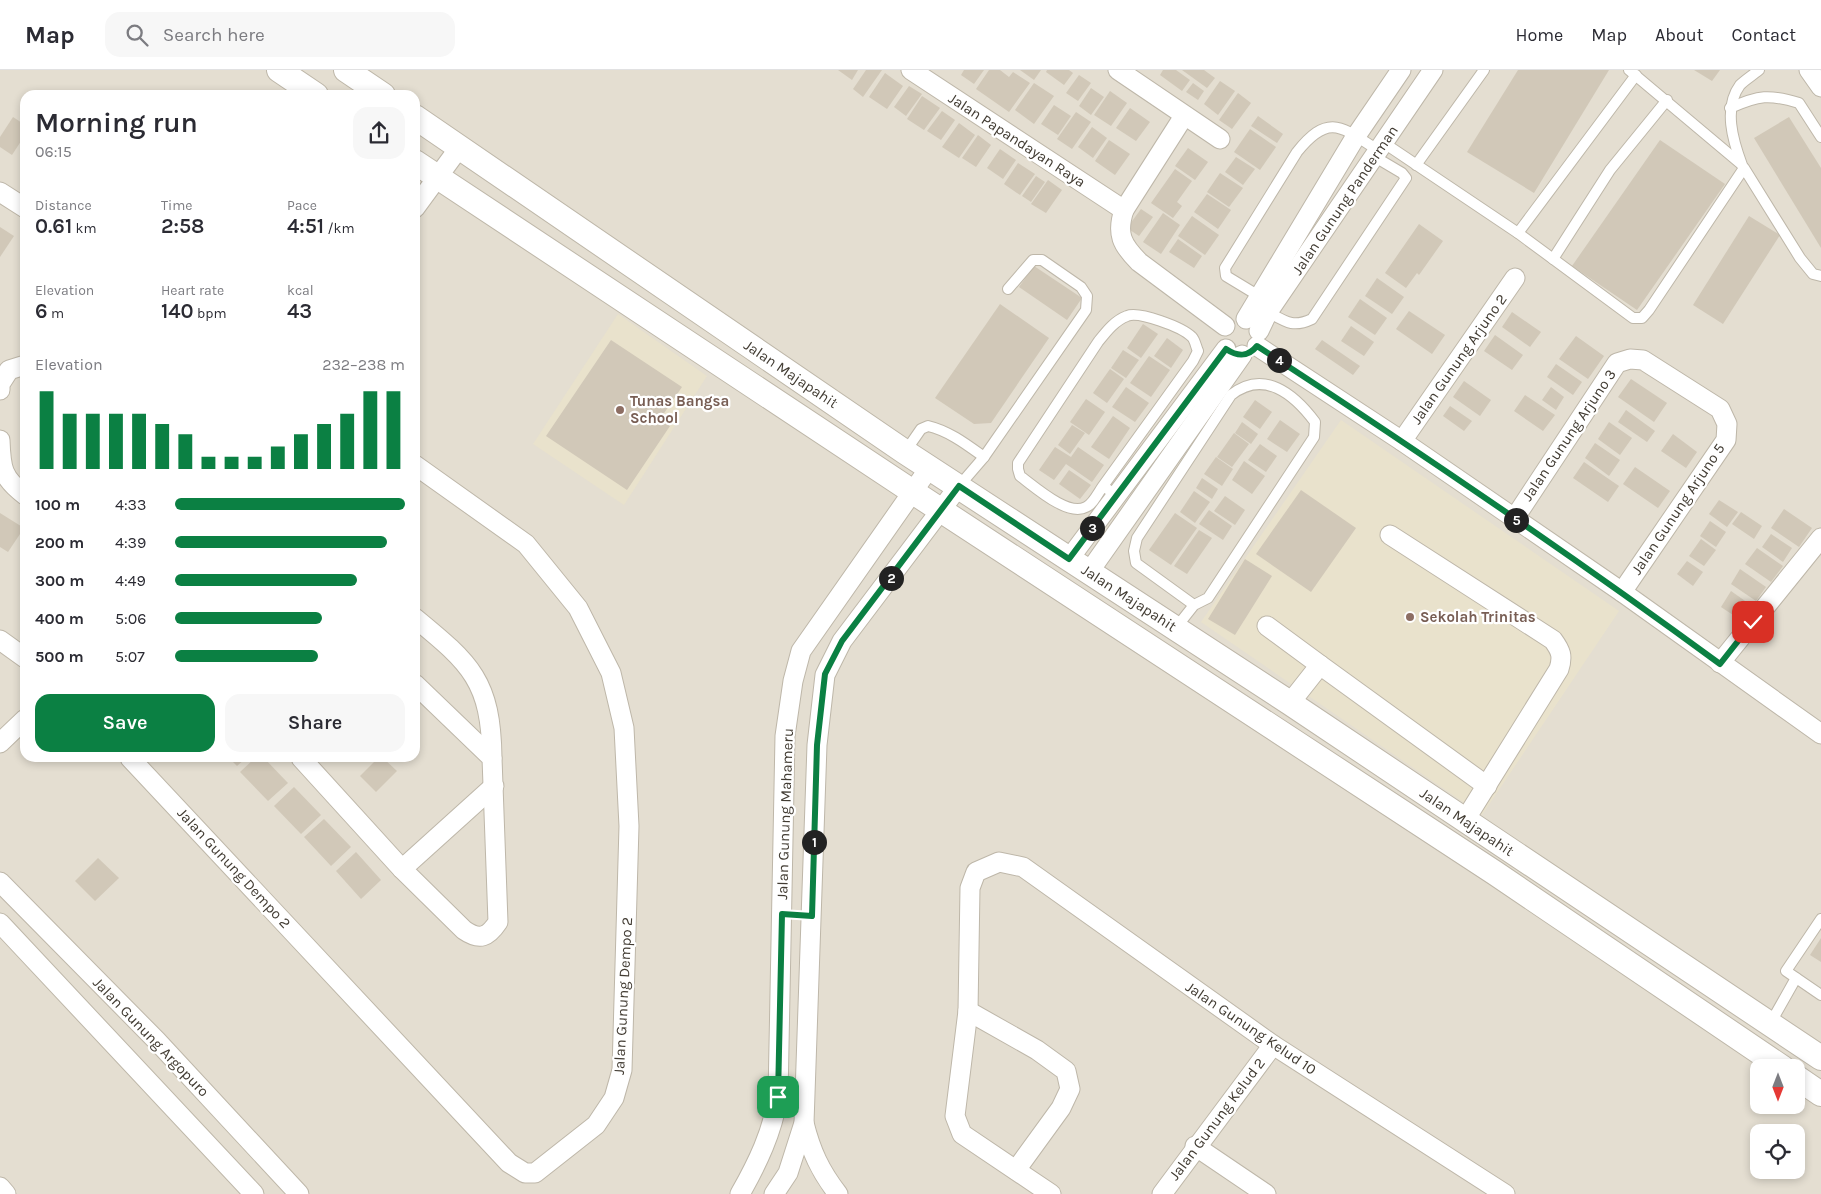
<!DOCTYPE html>
<html lang="en">
<head>
<meta charset="utf-8">
<style>
	:root { --surface:#fff; --page:#f7f7f7; --text:#2b2b33; --muted:#7c7c81; --line:#e1e1e2; --accent:#0b8043 }
	body { margin:0; font-family:Karla,sans-serif; background:var(--page); color:var(--text); height:100vh; display:flex; flex-direction:column; font-size:19px; white-space:nowrap }
	* { box-sizing:border-box; margin:0 }
	p { font-size:16px; color:var(--muted) }
	.icon { flex:none; width:28px; height:28px; fill:none; stroke:currentColor; stroke-width:2; stroke-linecap:round; stroke-linejoin:round }
	.map { position:relative; flex:1; overflow:hidden }
	.sheet { position:absolute; left:20px; top:20px; width:400px; height:672px; display:flex; flex-direction:column; background:var(--surface); border-radius:15px; box-shadow:0 2px 8px #0003 }
	.sheet>* { flex:none }
	.needle { width:32px; rotate:180deg }
	.tools { position:absolute; left:1750px; top:989px; display:grid; gap:10px }
	.tools a { display:grid; place-items:center; width:55px; height:55px; border-radius:10px; background:var(--surface); box-shadow:0 2px 8px #0003; font-size:25px }
	.pin { position:absolute; display:grid; place-items:center; width:42px; height:42px; color:#fff; margin:-21px; border-radius:10px; box-shadow:0 2px 8px #0006 }
	.km { position:absolute; width:25px; height:25px; margin:-12px; border-radius:50%; background:#222; color:#fff; font-size:14px; line-height:25px; text-align:center }
	.round { display:grid; place-items:center; flex:none; width:52px; height:52px; border-radius:15px; background:var(--page) }
	.head { display:flex; align-items:center; justify-content:space-between; height:85px; padding:0 15px }
	h1 { font-size:28px; font-weight:600; line-height:38px }
	.metrics { display:grid; grid-template-columns:repeat(3,1fr); gap:8px; height:85px; padding:5px 15px }
	.metrics div { display:grid; align-content:center }
	.metrics b { font-size:21px; font-weight:600 }
	.metrics small { font-size:14px; font-weight:400 }
	.metrics p { font-size:14px }
	.chart { height:140px; padding:10px 15px }
	.chart p { display:flex; justify-content:space-between }
	.chart svg { width:100%; height:90px; margin-top:5px; stroke:var(--accent); stroke-width:6 }
	.button { display:flex; gap:10px; margin-top:auto; padding:10px 15px }
	.button a { flex:1; height:58px; border-radius:15px; background:var(--accent); color:#fff; font-size:20px; font-weight:600; line-height:58px; text-align:center }
	.button a+a { background:var(--page); color:var(--text) }
	ul { padding:0 15px; list-style:none; font-size:16px }
	li { display:grid; grid-template-columns:80px 60px 1fr; align-items:center; height:38px }
	li i { height:12px; border-radius:6px; background:var(--accent) }
	header { display:flex; align-items:center; gap:30px; box-sizing:border-box; height:70px; padding:0 25px; background:var(--surface); border-bottom:1px solid var(--line) }
	header strong { font-size:24px }
	nav { display:flex; gap:28px; margin-inline-start:auto; font-size:18px }
	.search { width:350px; height:45px; background:var(--page); display:flex; align-items:center; gap:12px; box-sizing:border-box; padding:0 18px; border-radius:15px; color:var(--muted); font-size:19px }
	.map>svg:first-child { display:block }
	.residential { fill:#e4ded1; fill-rule:evenodd }
	.education { fill:#e9e2cc }
	.building { fill:#d1c8b8 }
	.lines { fill:none; stroke-linecap:round; stroke-linejoin:round }
	.service-casing { stroke:#beb7a9; stroke-width:12 }
	.minor-casing { stroke:#beb7a9; stroke-width:21 }
	.tertiary-casing { stroke:#beb7a9; stroke-width:26 }
	.service { stroke:#fff; stroke-width:10 }
	.minor { stroke:#fff; stroke-width:19 }
	.tertiary { stroke:#fff; stroke-width:24 }
	.route-casing { stroke:#fff; stroke-width:10 }
	.route { stroke:#0b8043; stroke-width:6 }
	.education-dot { fill:#8d6e63; stroke:#fff; stroke-width:2 }
	.labels { text-anchor:middle; dominant-baseline:central; stroke-width:4.5; stroke-linejoin:round; paint-order:stroke }
	.street-label { font-size:15px; fill:#423c33; stroke:#fff }
	.education-label { font-size:15px; font-weight:bold; fill:#785e54; stroke:#fff; text-anchor:start }
</style>
</head>
<body>
<header>
<strong>Map</strong>
<div class="search"><svg class="icon" aria-label="search" viewBox="0 0 24 24"><circle cx="10" cy="10" r="6"/><path d="M15 15l6 6"/></svg>Search here</div>
<nav><a>Home</a><a>Map</a><a>About</a><a>Contact</a></nav>
</header>
<div class="map">
<svg width="1821" height="1124" viewBox="0 0 1821 1124">
	<rect width="100%" height="100%" fill="#f0ece2"/>
	<path class="residential" d="M0,0H1821V1124H0ZM25,25H415V688H25ZM1759,998H1796V1035H1759ZM1759,1062H1796V1100H1759Z"/>
	<g class="education">
		<path d="M618,244L707,306L624,435L533,374Z"/>
		<path d="M1341,350L1619,541L1482,745L1201,552Z"/>
	</g>
	<g class="building">
		<path d="M838,0H858L852,10Z"/>
		<path d="M866,0H882L863,27L853,19Z"/>
		<path d="M964,0H984L974,14L961,5Z"/>
		<path d="M989,0H1000L1009,7L1013,2L1030,13L1009,42L976,19Z"/>
		<path d="M1020,0H1041L1034,10Z"/>
		<path d="M1047,0H1069L1073,3L1064,15L1046,2Z"/>
		<path d="M1163,0H1176L1190,10L1182,21L1160,5Z"/>
		<path d="M1182,0H1204L1215,8L1207,18Z"/>
		<path d="M1518,0H1609L1534,123L1467,82Z"/>
		<path d="M1694,0H1720L1712,11Z"/>
		<path d="M885,3L903,16L887,39L869,27Z"/>
		<path d="M1079,5L1091,13L1078,31L1066,23Z"/>
		<path d="M1220,11L1235,21L1218,45L1204,34Z"/>
		<path d="M1034,13L1054,26L1034,54L1015,40Z"/>
		<path d="M1193,13L1204,21L1198,30L1186,22Z"/>
		<path d="M909,16L922,24L906,46L894,37Z"/>
		<path d="M1091,18L1104,27L1091,45L1079,36Z"/>
		<path d="M1110,21L1127,33L1111,56L1094,45Z"/>
		<path d="M1238,23L1251,33L1232,59L1219,50Z"/>
		<path d="M922,26L940,38L924,60L907,49Z"/>
		<path d="M1054,35L1071,46L1058,65L1041,54Z"/>
		<path d="M1130,38L1150,52L1136,71L1116,58Z"/>
		<path d="M942,41L955,50L941,70L927,61Z"/>
		<path d="M1076,42L1091,52L1072,79L1057,69Z"/>
		<path d="M1258,46L1283,64L1277,73L1251,56Z"/>
		<path d="M13,47L25,55V65L12,85L0,77V67Z"/>
		<path d="M1789,47L1821,98V178L1754,68Z"/>
		<path d="M959,53L975,65L959,88L942,77Z"/>
		<path d="M1092,57L1107,68L1093,88L1078,77Z"/>
		<path d="M1250,59L1276,77L1260,100L1234,82Z"/>
		<path d="M978,65L991,75L976,97L962,88Z"/>
		<path d="M1109,70L1130,84L1115,105L1095,91Z"/>
		<path d="M1660,70L1725,114L1637,240L1572,196Z"/>
		<path d="M1188,78L1208,92L1195,110L1175,96Z"/>
		<path d="M1000,79L1016,90L1003,109L987,98Z"/>
		<path d="M1236,87L1255,99L1243,115L1225,102Z"/>
		<path d="M1018,93L1035,104L1020,125L1004,114Z"/>
		<path d="M1175,99L1192,111L1177,132L1182,136L1173,148L1151,133Z"/>
		<path d="M1220,103L1243,118L1229,137L1207,122Z"/>
		<path d="M1036,106L1045,112L1031,132L1022,126Z"/>
		<path d="M1048,110L1062,120L1046,143L1031,134Z"/>
		<path d="M1207,124L1231,140L1218,159L1194,142Z"/>
		<path d="M1141,139L1153,147L1139,166L1127,158Z"/>
		<path d="M1163,143L1180,155L1161,184L1143,172Z"/>
		<path d="M1192,146L1219,165L1205,185L1178,166Z"/>
		<path d="M1749,146L1780,165L1723,254L1693,235Z"/>
		<path d="M1419,154L1443,171L1419,205L1417,203L1406,218L1385,203Z"/>
		<path d="M0,157L14,166L0,187Z"/>
		<path d="M1178,169L1202,186L1194,198L1169,182Z"/>
		<path d="M1034,196L1082,228L1067,250L1019,217Z"/>
		<path d="M1377,208L1404,227L1392,244L1365,226Z"/>
		<path d="M1360,229L1387,248L1375,265L1348,247Z"/>
		<path d="M1000,234L1049,268L991,353L974,354L935,328Z"/>
		<path d="M1409,241L1445,265L1432,284L1396,259Z"/>
		<path d="M1512,242L1541,262L1530,277L1502,257Z"/>
		<path d="M1143,254L1158,264L1141,288L1127,278Z"/>
		<path d="M1351,256L1374,272L1364,286L1341,271Z"/>
		<path d="M1495,265L1523,285L1512,300L1484,281Z"/>
		<path d="M1576,266L1604,286L1588,309L1559,289Z"/>
		<path d="M1167,268L1183,280L1171,298L1154,286Z"/>
		<path d="M611,270L682,317L660,349L670,356L627,420L546,366Z"/>
		<path d="M1322,270L1360,296L1353,305L1315,279Z"/>
		<path d="M1123,280L1139,290L1126,308L1111,298Z"/>
		<path d="M1149,286L1170,300L1151,327L1130,313Z"/>
		<path d="M1556,294L1582,312L1573,325L1547,307Z"/>
		<path d="M1110,299L1124,309L1107,333L1093,323Z"/>
		<path d="M1631,309L1667,333L1654,352L1618,327Z"/>
		<path d="M1464,311L1491,330L1480,346L1453,327Z"/>
		<path d="M1126,317L1149,333L1135,352L1112,337Z"/>
		<path d="M1551,317L1564,327L1556,340L1542,330Z"/>
		<path d="M1525,325L1555,345L1543,361L1514,341Z"/>
		<path d="M1086,329L1105,342L1089,365L1070,352Z"/>
		<path d="M1255,330L1272,342L1260,359L1243,347Z"/>
		<path d="M1450,336L1472,351L1464,361L1443,346Z"/>
		<path d="M1626,340L1655,361L1647,372L1618,352Z"/>
		<path d="M1113,346L1130,358L1109,389L1091,377Z"/>
		<path d="M1280,350L1300,364L1287,382L1267,369Z"/>
		<path d="M1242,352L1258,364L1251,374L1235,363Z"/>
		<path d="M1609,352L1632,368L1620,385L1598,369Z"/>
		<path d="M1072,355L1085,363L1070,384L1058,375Z"/>
		<path d="M1234,363L1249,374L1232,397L1217,387Z"/>
		<path d="M1673,364L1697,382L1686,398L1661,381Z"/>
		<path d="M1595,373L1620,390L1609,406L1585,388Z"/>
		<path d="M1260,374L1277,386L1266,402L1248,390Z"/>
		<path d="M1055,377L1071,387L1078,377L1104,395L1092,412L1066,394L1054,410L1039,400Z"/>
		<path d="M1216,387L1233,399L1222,416L1204,404Z"/>
		<path d="M1244,391L1265,406L1252,424L1232,410Z"/>
		<path d="M1584,392L1619,416L1608,432L1573,408Z"/>
		<path d="M1635,397L1670,421L1658,438L1623,414Z"/>
		<path d="M1069,400L1091,415L1080,429L1059,414Z"/>
		<path d="M1202,408L1218,419L1212,429L1196,418Z"/>
		<path d="M1301,420L1356,458L1311,522L1256,484Z"/>
		<path d="M1194,421L1210,432L1195,453L1180,442Z"/>
		<path d="M1225,426L1245,440L1235,455L1214,441Z"/>
		<path d="M1719,430L1738,442L1727,457L1709,444Z"/>
		<path d="M1784,439L1812,458L1799,477L1771,458Z"/>
		<path d="M1209,440L1232,456L1223,470L1199,454Z"/>
		<path d="M1741,442L1762,456L1754,469L1732,454Z"/>
		<path d="M0,443L24,458L8,482L0,477Z"/>
		<path d="M1175,443L1197,458L1171,495L1149,480Z"/>
		<path d="M1710,451L1726,462L1716,477L1700,466Z"/>
		<path d="M1199,460L1212,468L1187,504L1174,496Z"/>
		<path d="M1771,464L1792,478L1783,492L1762,477Z"/>
		<path d="M1701,469L1716,480L1704,496L1689,486Z"/>
		<path d="M1757,478L1783,496L1771,512L1745,494Z"/>
		<path d="M1245,489L1272,506L1235,565L1208,549Z"/>
		<path d="M1687,491L1703,502L1693,516L1677,504Z"/>
		<path d="M1740,499L1766,517L1756,531L1731,514Z"/>
		<path d="M1731,521L1755,538L1745,553L1721,537Z"/>
		<path d="M229,688H246L237,696Z"/>
		<path d="M255,688H264L288,713L268,731L240,702Z"/>
		<path d="M378,688H383L397,701L376,722L360,706Z"/>
		<path d="M294,717L321,745L301,764L274,736Z"/>
		<path d="M324,749L351,777L331,796L304,767Z"/>
		<path d="M356,782L381,810L361,829L336,801Z"/>
		<path d="M98,788L119,808L95,831L75,811Z"/>
		<path d="M1821,868V892L1810,885Z"/>
	</g>
	<g class="lines">
		<defs>
			<g id="service">
				<path d="M1629,0L1741,94"/>
				<path d="M1730,38C1759,25 1769,24 1799,33L1821,67"/>
				<path d="M1384,73L1518,163L1633,248H1642L1649,240L1744,98L1800,188L1813,204L1821,206"/>
				<path d="M1416,95L1484,0"/>
				<path d="M1742,95C1733,71 1723,38 1740,15C1745,10 1753,5 1759,0"/>
				<path d="M1518,163L1636,5"/>
				<path d="M1553,189L1610,100L1667,30"/>
				<path d="M1259,226L1226,206L1225,198L1297,82C1329,42 1342,57 1379,81"/>
				<path d="M1268,242C1286,252 1293,258 1312,249L1406,108L1402,103L1375,87"/>
				<path d="M905,382L921,359L928,356C949,361 966,374 984,387L1086,240L1087,226L1081,217L1042,190H1033L1008,219"/>
				<path d="M959,416L984,387"/>
				<path d="M1103,416C1098,423 1093,434 1086,437C1068,447 1035,417 1020,406L1018,399V393L1098,272C1106,262 1114,251 1127,246C1139,241 1182,257 1192,267C1195,270 1196,277 1198,281L1193,291L1103,416L1116,425"/>
				<path d="M1175,559L1194,535L1208,528L1314,367L1315,352C1294,324 1264,299 1231,325L1137,468L1134,481L1136,493L1194,535"/>
				<path d="M1821,849L1786,901L1821,925"/>
				<path d="M1770,954L1796,908"/>
			</g>
			<g id="minor">
				<path d="M911,0L1124,140"/>
				<path d="M1118,0L1220,69"/>
				<path d="M1809,0L1821,17"/>
				<path d="M1184,46L1124,140C1116,164 1122,175 1139,192L1225,256"/>
				<path d="M0,122L25,138"/>
				<path d="M415,138L459,78"/>
				<path d="M1246,249L1356,66L1401,0"/>
				<path d="M1259,261L1268,242L1433,0"/>
				<path d="M1257,276L1402,371L1622,522L1821,664"/>
				<path d="M0,320V314L9,300L25,295"/>
				<path d="M0,370C1,398 2,408 25,425"/>
				<path d="M1402,371L1515,208"/>
				<path d="M1514,449L1617,293L1630,289L1643,290L1720,339L1727,354L1726,370L1622,522"/>
				<path d="M1390,465L1553,570C1561,581 1563,586 1559,599L1465,750"/>
				<path d="M1069,489L1226,279"/>
				<path d="M1089,502L1242,285"/>
				<path d="M415,548C471,594 491,611 492,688"/>
				<path d="M1267,556L1320,595L1290,633"/>
				<path d="M0,570L25,588"/>
				<path d="M1720,593L1821,468"/>
				<path d="M1320,595L1487,716"/>
				<path d="M0,673L25,649"/>
				<path d="M130,688L509,1093L525,1103H535L596,1055L614,1028L622,1000L629,756L624,658L611,603L578,538L526,474L415,395"/>
				<path d="M301,688L402,799L464,860C480,871 488,867 498,852L492,688L415,614"/>
				<path d="M402,799L494,716"/>
				<path d="M0,812L157,971L299,1124"/>
				<path d="M0,853L254,1124"/>
				<path d="M968,941L1037,980L1066,1001L1070,1019L1061,1038L1016,1100"/>
				<path d="M804,1053C811,1081 820,1101 838,1124"/>
				<path d="M1195,1076L1266,1124"/>
				<path d="M0,1117L6,1124"/>
				<path d="M740,1124C758,1092 772,1063 778,1027L785,666L793,611L801,581L930,397"/>
				<path d="M774,1124L788,1103L804,1053L817,675L825,605L842,571L959,416"/>
				<path d="M1051,1124L962,1064L955,1046L968,941L970,818L976,802L999,792L1023,797L1273,975L1505,1124"/>
				<path d="M1162,1124L1273,975"/>
			</g>
			<g id="tertiary">
				<path d="M279,0L316,25"/>
				<path d="M346,0L383,25"/>
				<path d="M415,47L905,382L1290,633L1821,988"/>
				<path d="M415,92L913,422L1495,803L1783,998"/>
				<path d="M1796,1007L1821,1024"/>
			</g>
		</defs>
		<use href="#service" class="service-casing"/>
		<use href="#minor" class="minor-casing"/>
		<use href="#tertiary" class="tertiary-casing"/>
		<use href="#service" class="service"/>
		<use href="#minor" class="minor"/>
		<use href="#tertiary" class="tertiary"/>
	</g>
	<g class="lines">
		<defs>
			<path id="route" d="M778,1027L782,844L812,846L817,675L825,604L842,571L959,416L1069,489L1226,279C1238,287 1248,287 1257,276C1414,378 1569,483 1720,594L1753,552"/>
		</defs>
		<use href="#route" class="route-casing"/>
		<use href="#route" class="route"/>
	</g>
	<g class="education-dot">
		<circle cx="620" cy="340" r="5"/>
		<circle cx="1410" cy="547" r="5"/>
	</g>
	<g class="labels">
		<g class="street-label">
			<text transform="translate(1017 70) rotate(33)">Jalan Papandayan Raya</text>
			<text transform="translate(1345 130) rotate(-56)">Jalan Gunung Panderman</text>
			<text transform="translate(1459 289) rotate(-55)">Jalan Gunung Arjuno 2</text>
			<text transform="translate(791 304) rotate(34)">Jalan Majapahit</text>
			<text transform="translate(1569 365) rotate(-56)">Jalan Gunung Arjuno 3</text>
			<text transform="translate(1678 439) rotate(-56)">Jalan Gunung Arjuno 5</text>
			<text transform="translate(1129 528) rotate(33)">Jalan Majapahit</text>
			<text transform="translate(785 744) rotate(-88)">Jalan Gunung Mahameru</text>
			<text transform="translate(1467 752) rotate(34)">Jalan Majapahit</text>
			<text transform="translate(234 798) rotate(47)">Jalan Gunung Dempo 2</text>
			<text transform="translate(623 926) rotate(-87)">Jalan Gunung Dempo 2</text>
			<text transform="translate(1251 958) rotate(34)">Jalan Gunung Kelud 10</text>
			<text transform="translate(151 967) rotate(46)">Jalan Gunung Argopuro</text>
			<text transform="translate(1217 1049) rotate(-53)">Jalan Gunung Kelud 2</text>
		</g>
		<g class="education-label">
			<text x="630" y="331">Tunas Bangsa<tspan x="630" dy="17">School</tspan></text>
			<text x="1420" y="547">Sekolah Trinitas</text>
		</g>
	</g>
</svg>
<div class="tools">
<a><svg class="needle" viewBox="-14 -14 28 28"><path d="M0-13l5 13h-10z" fill="#e53935"/><path d="M0 13l5-13h-10z" fill="#7c7c81"/></svg></a>
<a><svg class="icon" aria-label="locate" viewBox="0 0 24 24"><circle cx="12" cy="12" r="6"/><path d="M12 2v4M12 18v4M2 12h4M18 12h4"/></svg></a>
</div>
<div class="pin" style="left:778px;top:1027px;background:#1e9e55"><svg class="icon" aria-label="arrive" viewBox="0 0 24 24"><path d="M6 21V4h12l-3 4 3 4H6"/></svg></div>
<div class="pin" style="left:1753px;top:552px;background:#d93025"><svg class="icon" aria-label="check" viewBox="0 0 24 24"><path d="M5 12l5 5 9-10"/></svg></div>
<b class="km" style="left:814px;top:772px">1</b>
<b class="km" style="left:891px;top:508px">2</b>
<b class="km" style="left:1092px;top:458px">3</b>
<b class="km" style="left:1279px;top:290px">4</b>
<b class="km" style="left:1516px;top:450px">5</b>
<section class="sheet">
<div class="head"><div><h1>Morning run</h1><p>06:15</p></div><a class="round"><svg class="icon" aria-label="share" viewBox="0 0 24 24"><path d="M12 15V3M7 8l5-5 5 5M5 13v7h14v-7"/></svg></a></div>
<div class="metrics">
<div><p>Distance</p><b>0.61<small> km</small></b></div>
<div><p>Time</p><b>2:58</b></div>
<div><p>Pace</p><b>4:51<small> /km</small></b></div>
</div>
<div class="metrics">
<div><p>Elevation</p><b>6<small> m</small></b></div>
<div><p>Heart rate</p><b>140<small> bpm</small></b></div>
<div><p>kcal</p><b>43</b></div>
</div>
<div class="chart"><p><span>Elevation</span>232–238 m</p>
<svg viewBox="0 0 160 44" preserveAspectRatio="none"><path d="M5 44V6M15 44V17M25 44V17M35 44V17M45 44V17M55 44V22M65 44V27M75 44V38M85 44V38M95 44V38M105 44V33M115 44V27M125 44V22M135 44V17M145 44V6M155 44V6"/></svg>
</div>
<ul>
<li><b>100 m</b>4:33<i style="width:100%"></i></li>
<li><b>200 m</b>4:39<i style="width:92%"></i></li>
<li><b>300 m</b>4:49<i style="width:79%"></i></li>
<li><b>400 m</b>5:06<i style="width:64%"></i></li>
<li><b>500 m</b>5:07<i style="width:62%"></i></li>
</ul>
<div class="button"><a>Save</a><a>Share</a></div>
</section>
</div>
</body>
</html>
